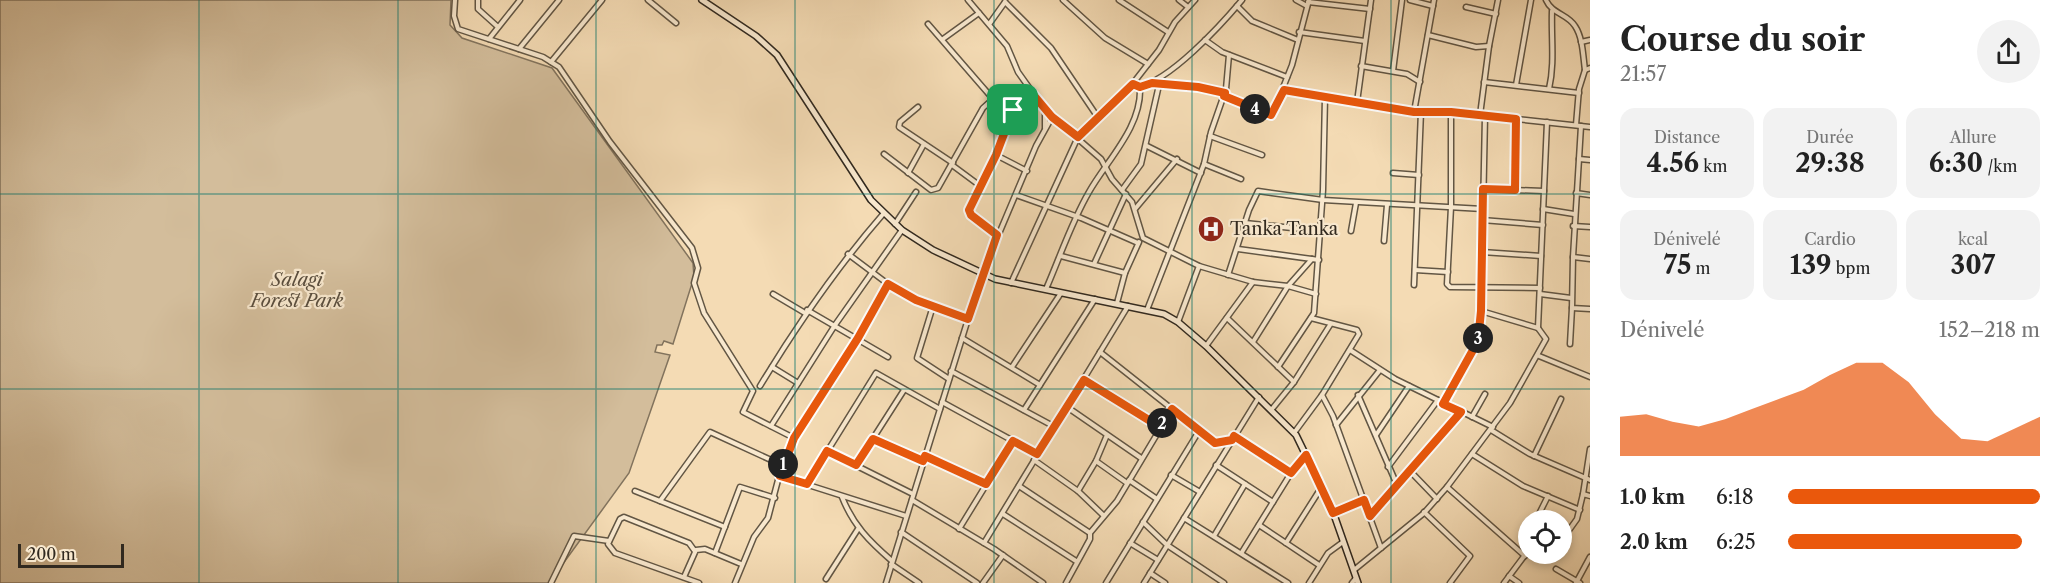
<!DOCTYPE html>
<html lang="fr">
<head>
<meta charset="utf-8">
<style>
	:root { --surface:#fff; --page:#f2f2f2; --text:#222; --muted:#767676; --accent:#ea580c }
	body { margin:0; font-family:"Libre Caslon Text",serif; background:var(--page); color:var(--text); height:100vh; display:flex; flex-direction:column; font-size:22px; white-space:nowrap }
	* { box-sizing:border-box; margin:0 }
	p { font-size:20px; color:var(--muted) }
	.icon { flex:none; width:33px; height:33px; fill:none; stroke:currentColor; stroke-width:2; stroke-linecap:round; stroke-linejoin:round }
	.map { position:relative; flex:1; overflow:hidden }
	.panel { display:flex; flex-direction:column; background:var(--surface); width:480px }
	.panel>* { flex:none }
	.buttons { position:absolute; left:1518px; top:510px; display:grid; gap:12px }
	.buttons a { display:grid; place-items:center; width:54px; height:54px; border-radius:50%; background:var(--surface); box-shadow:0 3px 9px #0003; font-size:30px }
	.scale { position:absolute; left:18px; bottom:15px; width:106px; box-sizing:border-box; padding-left:6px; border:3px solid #31291f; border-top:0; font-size:16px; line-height:21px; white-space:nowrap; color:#31291f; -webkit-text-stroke:4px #f8e8ce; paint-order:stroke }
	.pin { position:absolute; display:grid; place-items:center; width:51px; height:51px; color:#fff; margin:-26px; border-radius:12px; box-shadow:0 3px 9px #0006 }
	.km { position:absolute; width:30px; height:30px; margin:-15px; border-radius:50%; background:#222; color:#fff; font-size:16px; line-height:30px; text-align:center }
	.round { display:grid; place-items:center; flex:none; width:63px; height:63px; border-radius:32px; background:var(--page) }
	.overview { display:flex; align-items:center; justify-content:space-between; height:102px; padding:0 30px }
	h1 { font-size:33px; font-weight:700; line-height:45px }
	.metrics { display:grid; grid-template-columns:repeat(3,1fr); gap:9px; height:102px; padding:6px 30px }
	.metrics div { display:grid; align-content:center; border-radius:15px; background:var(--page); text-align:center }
	.metrics b { font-size:26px; font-weight:700 }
	.metrics small { font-size:16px; font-weight:400 }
	.metrics p { font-size:16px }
	.chart { height:168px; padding:12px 30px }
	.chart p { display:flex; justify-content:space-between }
	.chart svg { width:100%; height:108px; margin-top:6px; fill:var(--accent); opacity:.7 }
	ul { padding:0 30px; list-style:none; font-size:20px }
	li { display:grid; grid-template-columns:96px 72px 1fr; align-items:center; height:45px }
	li i { height:15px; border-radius:8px; background:var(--accent) }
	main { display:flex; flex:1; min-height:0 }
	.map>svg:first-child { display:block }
	.green { fill:#d3bd9b; stroke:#82735d; stroke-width:1.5 }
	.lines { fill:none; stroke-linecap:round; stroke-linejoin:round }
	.street-casing { stroke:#625644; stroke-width:7 }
	.secondary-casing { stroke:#31291f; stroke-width:8 }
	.street { stroke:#f8e8ce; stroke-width:4 }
	.secondary { stroke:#f8e8ce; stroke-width:5 }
	.route-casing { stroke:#fff; stroke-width:12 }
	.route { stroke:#ea580c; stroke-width:8 }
	.grid { fill:none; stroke:#0f766e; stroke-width:1.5; stroke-opacity:0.55 }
	.labels { text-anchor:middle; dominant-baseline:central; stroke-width:4.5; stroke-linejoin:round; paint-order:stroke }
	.poi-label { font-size:18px; fill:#31291f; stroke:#f8e8ce; text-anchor:start }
	.park-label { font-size:18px; font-style:italic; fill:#5a4e3e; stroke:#f8e8ce }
</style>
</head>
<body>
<main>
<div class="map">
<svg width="1590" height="583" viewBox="0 0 1590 583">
	<rect width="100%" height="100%" fill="#f4dbb4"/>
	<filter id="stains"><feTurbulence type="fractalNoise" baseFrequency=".00333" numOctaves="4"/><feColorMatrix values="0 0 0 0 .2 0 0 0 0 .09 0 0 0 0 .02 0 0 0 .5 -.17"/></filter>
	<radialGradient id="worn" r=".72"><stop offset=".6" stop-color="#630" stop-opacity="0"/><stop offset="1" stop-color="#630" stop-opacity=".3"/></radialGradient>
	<path class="green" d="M0,0H451L450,25L462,38L552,68L693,263L694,277L673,344L664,341L662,345H657L655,352L670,355L629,473L549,583H0Z"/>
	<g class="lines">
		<defs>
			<g id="street">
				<path d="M455,0L454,16L458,29L543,57L559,67L610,142L692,248L698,268L694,283L704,313L753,391L743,412L794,438"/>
				<path d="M478,0V9L498,27"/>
				<path d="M648,0L676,23"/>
				<path d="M968,0L1007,46L1018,72L1045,110L1101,159L1112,179L1132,202L1143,238L1199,266L1178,322"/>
				<path d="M1063,0L1105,38L1148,64"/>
				<path d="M1119,0L1168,32"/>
				<path d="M1179,0L1188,7"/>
				<path d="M1296,0L1307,6"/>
				<path d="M1410,0L1433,6"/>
				<path d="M1546,0C1552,14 1568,14 1575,26C1583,38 1583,56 1585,70"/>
				<path d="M1005,2L1051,48L1099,119"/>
				<path d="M1308,2L1370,9"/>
				<path d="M1237,6L1252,21L1298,40"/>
				<path d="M1466,7L1496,14"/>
				<path d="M990,23L1005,2"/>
				<path d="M928,24L993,99L1013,110"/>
				<path d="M1299,32L1365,41"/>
				<path d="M1428,35L1476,47L1489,46"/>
				<path d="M489,39L520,0"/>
				<path d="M943,39L979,13"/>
				<path d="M1205,40L1222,52L1287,77"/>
				<path d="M1581,42L1590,40"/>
				<path d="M519,49L559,0"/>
				<path d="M551,62L602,0"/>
				<path d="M1361,66L1407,74L1420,82"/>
				<path d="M1393,71L1402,0"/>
				<path d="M1484,82L1579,93"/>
				<path d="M1159,84L1198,87L1225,93"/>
				<path d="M1516,85L1531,0"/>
				<path d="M1139,86C1169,82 1222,24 1242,0"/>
				<path d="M1549,89C1555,63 1551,38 1552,11"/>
				<path d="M1284,90L1414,112H1451L1590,127"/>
				<path d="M1224,96L1267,114L1273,113L1292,65L1309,0"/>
				<path d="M1357,102L1371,0"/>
				<path d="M918,107L900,122L899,127L953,163"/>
				<path d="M1045,111V128"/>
				<path d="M1414,112L1434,0"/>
				<path d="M1451,112V207L1447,284L1450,287L1540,288"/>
				<path d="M1480,115L1489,46L1498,0"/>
				<path d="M1576,125L1579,89L1585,70L1590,68"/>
				<path d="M1581,126L1573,257L1590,259"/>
				<path d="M1210,136L1262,155"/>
				<path d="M1147,146L1201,173"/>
				<path d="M884,154L931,190L938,188L983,108L993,99"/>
				<path d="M996,155L1027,171"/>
				<path d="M1579,159L1590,160"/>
				<path d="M1204,164L1241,179"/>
				<path d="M952,165L979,185"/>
				<path d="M908,173L924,144"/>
				<path d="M1393,173L1419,175"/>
				<path d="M1483,189L1544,191"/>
				<path d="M1122,190L1141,164L1159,85"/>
				<path d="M1515,190L1516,119"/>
				<path d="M1576,193L1590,195"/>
				<path d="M1016,195L1081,218L1138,243"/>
				<path d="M1135,209L1177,159"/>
				<path d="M1543,209L1574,214"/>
				<path d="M1482,220L1543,225"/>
				<path d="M1245,223L1321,231"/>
				<path d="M895,224L916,192"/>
				<path d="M1573,226L1590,227"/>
				<path d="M1351,231L1356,203"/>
				<path d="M997,235L971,215L969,210L996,155L1013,110L1031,91"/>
				<path d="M1384,241L1387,205"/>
				<path d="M1238,249L1319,260"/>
				<path d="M1482,252L1541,256"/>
				<path d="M848,254L888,284L916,300L968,319"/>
				<path d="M1061,256L1125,273"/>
				<path d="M1573,257L1572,308L1590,309"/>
				<path d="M1094,264L1126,194"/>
				<path d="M1199,266L1253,282L1288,286L1316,294"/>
				<path d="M1415,270L1448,272"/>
				<path d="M1228,275L1249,210L1258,191L1323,200L1483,209"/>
				<path d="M1011,283L1078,137L1127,91L1159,50L1175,22L1195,0"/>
				<path d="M1414,285L1421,111"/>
				<path d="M1046,289C1060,257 1071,223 1089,192C1107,160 1142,127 1140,87"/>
				<path d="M773,294L805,313"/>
				<path d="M1540,294L1571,298"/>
				<path d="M1117,303L1125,273L1139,242"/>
				<path d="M933,306L917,358L949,379"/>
				<path d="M807,310L888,357"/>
				<path d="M1147,310L1204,164L1211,132L1226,89L1229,55"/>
				<path d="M1227,318L1294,382"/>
				<path d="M1538,328L1547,122"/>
				<path d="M962,338L1040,385"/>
				<path d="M1253,342L1288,286L1312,259"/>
				<path d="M1570,344L1572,308"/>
				<path d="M1206,346L1253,282"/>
				<path d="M1350,350L1395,379L1493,427"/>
				<path d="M1100,352L1215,443L1232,440"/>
				<path d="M1539,356L1590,377"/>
				<path d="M772,367L798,383"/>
				<path d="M1012,367L1061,293"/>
				<path d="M1278,367L1314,313L1323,190L1325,97"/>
				<path d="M951,371L1055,427"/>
				<path d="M1084,380L1160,427"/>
				<path d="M760,386C797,325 837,267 884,213"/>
				<path d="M1322,395L1333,416L1381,548"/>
				<path d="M1358,395L1397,485"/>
				<path d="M942,402L1037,454"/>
				<path d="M1443,403L1478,341L1481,311L1485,116"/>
				<path d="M1067,407L1141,458"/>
				<path d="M1272,409L1294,382L1330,325"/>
				<path d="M1024,410L1095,299"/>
				<path d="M1472,417L1485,394"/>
				<path d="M1336,425L1380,370"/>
				<path d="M771,426L835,325L902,230"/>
				<path d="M1491,430L1530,454L1590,480"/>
				<path d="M1294,433L1322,395L1359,334L1357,330L1311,318"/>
				<path d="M1376,435L1409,386"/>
				<path d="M1234,436L1291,473"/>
				<path d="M873,439L923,461"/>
				<path d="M827,451L913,494"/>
				<path d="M1472,454L1523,486L1580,510"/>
				<path d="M925,455L986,484"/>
				<path d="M1534,456L1561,399"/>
				<path d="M1034,460L1078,491L1103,515"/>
				<path d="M1096,461L1127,483"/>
				<path d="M856,465L904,390"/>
				<path d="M1216,465L1273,502"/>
				<path d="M1388,467L1438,400"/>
				<path d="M1410,471L1437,499"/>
				<path d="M1171,475L1200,492"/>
				<path d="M780,476L906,516"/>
				<path d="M1129,480L1157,499"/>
				<path d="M807,484L876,373L940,409"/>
				<path d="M1019,486L1090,533"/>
				<path d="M1447,487L1525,556"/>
				<path d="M635,491L725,527"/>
				<path d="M1078,491L1096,461L1107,435"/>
				<path d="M1583,494L1590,449"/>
				<path d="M842,497C853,525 869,541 892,561"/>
				<path d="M912,500L994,549L1043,583"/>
				<path d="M660,501L710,432L782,465"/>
				<path d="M1333,512L1364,500"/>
				<path d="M1424,512L1470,556L1450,583"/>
				<path d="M1003,514L1076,561"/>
				<path d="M1370,516L1461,412"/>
				<path d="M1184,518L1288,583"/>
				<path d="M1536,520L1548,496"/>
				<path d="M1143,522L1167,545L1224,583"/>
				<path d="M1259,525L1319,565"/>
				<path d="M959,529L1013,441"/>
				<path d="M901,532L977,583"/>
				<path d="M1214,536L1245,484"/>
				<path d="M1562,540L1577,519L1583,494L1590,496"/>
				<path d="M984,543L1128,306"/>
				<path d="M1130,543L1158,560"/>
				<path d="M1286,543L1321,488"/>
				<path d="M694,550L689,543L624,517L620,519L608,544L615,553L699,583"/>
				<path d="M1242,552L1291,473L1306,455"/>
				<path d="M715,553L740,487L775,498"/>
				<path d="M891,564L919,583"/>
				<path d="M1556,569L1580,583"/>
				<path d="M1354,570L1424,513L1447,487L1510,403L1546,339L1538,328L1481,311"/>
				<path d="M1150,573L1165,583"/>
				<path d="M1509,576L1519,583"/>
				<path d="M684,577L696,550L705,549L741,564"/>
				<path d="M826,579L858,529"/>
				<path d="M551,583L574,536L609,541"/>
				<path d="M735,583L754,537L768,518L782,465L794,438L859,338L888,284"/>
				<path d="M886,583L982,274L1036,146L1052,117"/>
				<path d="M983,583L1003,555"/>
				<path d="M1066,583L1090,539V533L1117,501L1172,409"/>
				<path d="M1106,583L1199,431"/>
				<path d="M1144,583L1259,397"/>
				<path d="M1309,583L1328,553L1343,542"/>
				<path d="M1352,583L1356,578"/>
				<path d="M1504,583L1528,551"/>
				<path d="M1576,583L1590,557"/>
			</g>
			<path id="secondary" d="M702,0L756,36L777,55L871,200L902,230L933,250L995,279L1164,314L1178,322L1206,346L1296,435L1332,509L1358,583"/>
		</defs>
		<use href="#street" class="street-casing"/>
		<use href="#secondary" class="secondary-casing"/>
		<use href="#street" class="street"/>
		<use href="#secondary" class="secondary"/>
	</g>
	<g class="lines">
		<defs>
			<path id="route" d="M1152,83L1198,87L1225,93L1224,96L1271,115L1284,90L1414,112H1451L1516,119L1515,190L1483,189L1481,311L1478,341L1443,404L1461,412L1370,516L1364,500L1333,513L1306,455L1291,473L1234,436L1232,440L1215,443L1172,409L1160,427L1084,380L1037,454L1013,441L986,484L925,456L923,461L873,439L856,465L827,451L807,484L780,476L794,438L858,338L888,284L916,300L968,319L997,235L971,215L969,210L996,155L1013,110L1031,92L1052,117L1078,137L1133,84L1140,87Z"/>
		</defs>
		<use href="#route" class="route-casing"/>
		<use href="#route" class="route"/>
	</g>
	<path class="grid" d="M199,0V583M398,0V583M596,0V583M795,0V583M994,0V583M1192,0V583M1391,0V583M0,194H1590M0,389H1590"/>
	<defs>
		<symbol id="hospital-disc" viewBox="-11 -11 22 22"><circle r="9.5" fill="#8f2418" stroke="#f8e8ce"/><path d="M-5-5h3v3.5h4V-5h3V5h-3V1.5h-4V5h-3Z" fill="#fff"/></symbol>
	</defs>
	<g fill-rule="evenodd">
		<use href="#hospital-disc" x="1196" y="214" width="30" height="30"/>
	</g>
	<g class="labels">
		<g class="poi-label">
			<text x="1230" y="229">Tanka Tanka</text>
		</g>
		<g class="park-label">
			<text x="297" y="280">Salagi<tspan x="297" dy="21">Forest Park</tspan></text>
		</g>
	</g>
	<rect width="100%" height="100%" filter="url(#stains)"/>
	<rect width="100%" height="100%" fill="url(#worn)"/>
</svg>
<div class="buttons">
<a><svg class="icon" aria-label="locate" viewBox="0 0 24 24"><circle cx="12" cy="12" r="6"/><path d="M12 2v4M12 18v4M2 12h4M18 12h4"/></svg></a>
</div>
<div class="scale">200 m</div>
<div class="pin" style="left:1013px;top:110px;background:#1e9e55"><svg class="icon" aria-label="arrive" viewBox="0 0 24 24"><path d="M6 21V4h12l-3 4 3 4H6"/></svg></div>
<b class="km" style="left:783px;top:464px">1</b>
<b class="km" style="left:1162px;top:423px">2</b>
<b class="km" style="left:1478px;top:338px">3</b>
<b class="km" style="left:1255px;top:109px">4</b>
</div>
<section class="panel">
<div class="overview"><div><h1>Course du soir</h1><p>21:57</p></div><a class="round"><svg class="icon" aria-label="share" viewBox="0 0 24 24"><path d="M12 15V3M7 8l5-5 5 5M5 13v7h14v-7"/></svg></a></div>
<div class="metrics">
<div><p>Distance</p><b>4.56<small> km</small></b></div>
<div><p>Durée</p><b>29:38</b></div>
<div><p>Allure</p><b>6:30<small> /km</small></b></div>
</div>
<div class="metrics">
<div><p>Dénivelé</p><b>75<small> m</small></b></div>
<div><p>Cardio</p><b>139<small> bpm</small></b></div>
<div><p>kcal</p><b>307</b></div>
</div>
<div class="chart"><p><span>Dénivelé</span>152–218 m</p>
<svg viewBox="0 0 160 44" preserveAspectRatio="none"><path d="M0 44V28L10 27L20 30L30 32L40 29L50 25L60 21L70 17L80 11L90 6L100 6L110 14L120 27L130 37L140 38L150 33L160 28V44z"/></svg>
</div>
<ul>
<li><b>1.0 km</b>6:18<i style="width:100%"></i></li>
<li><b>2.0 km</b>6:25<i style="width:93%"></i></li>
</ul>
</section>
</main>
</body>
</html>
